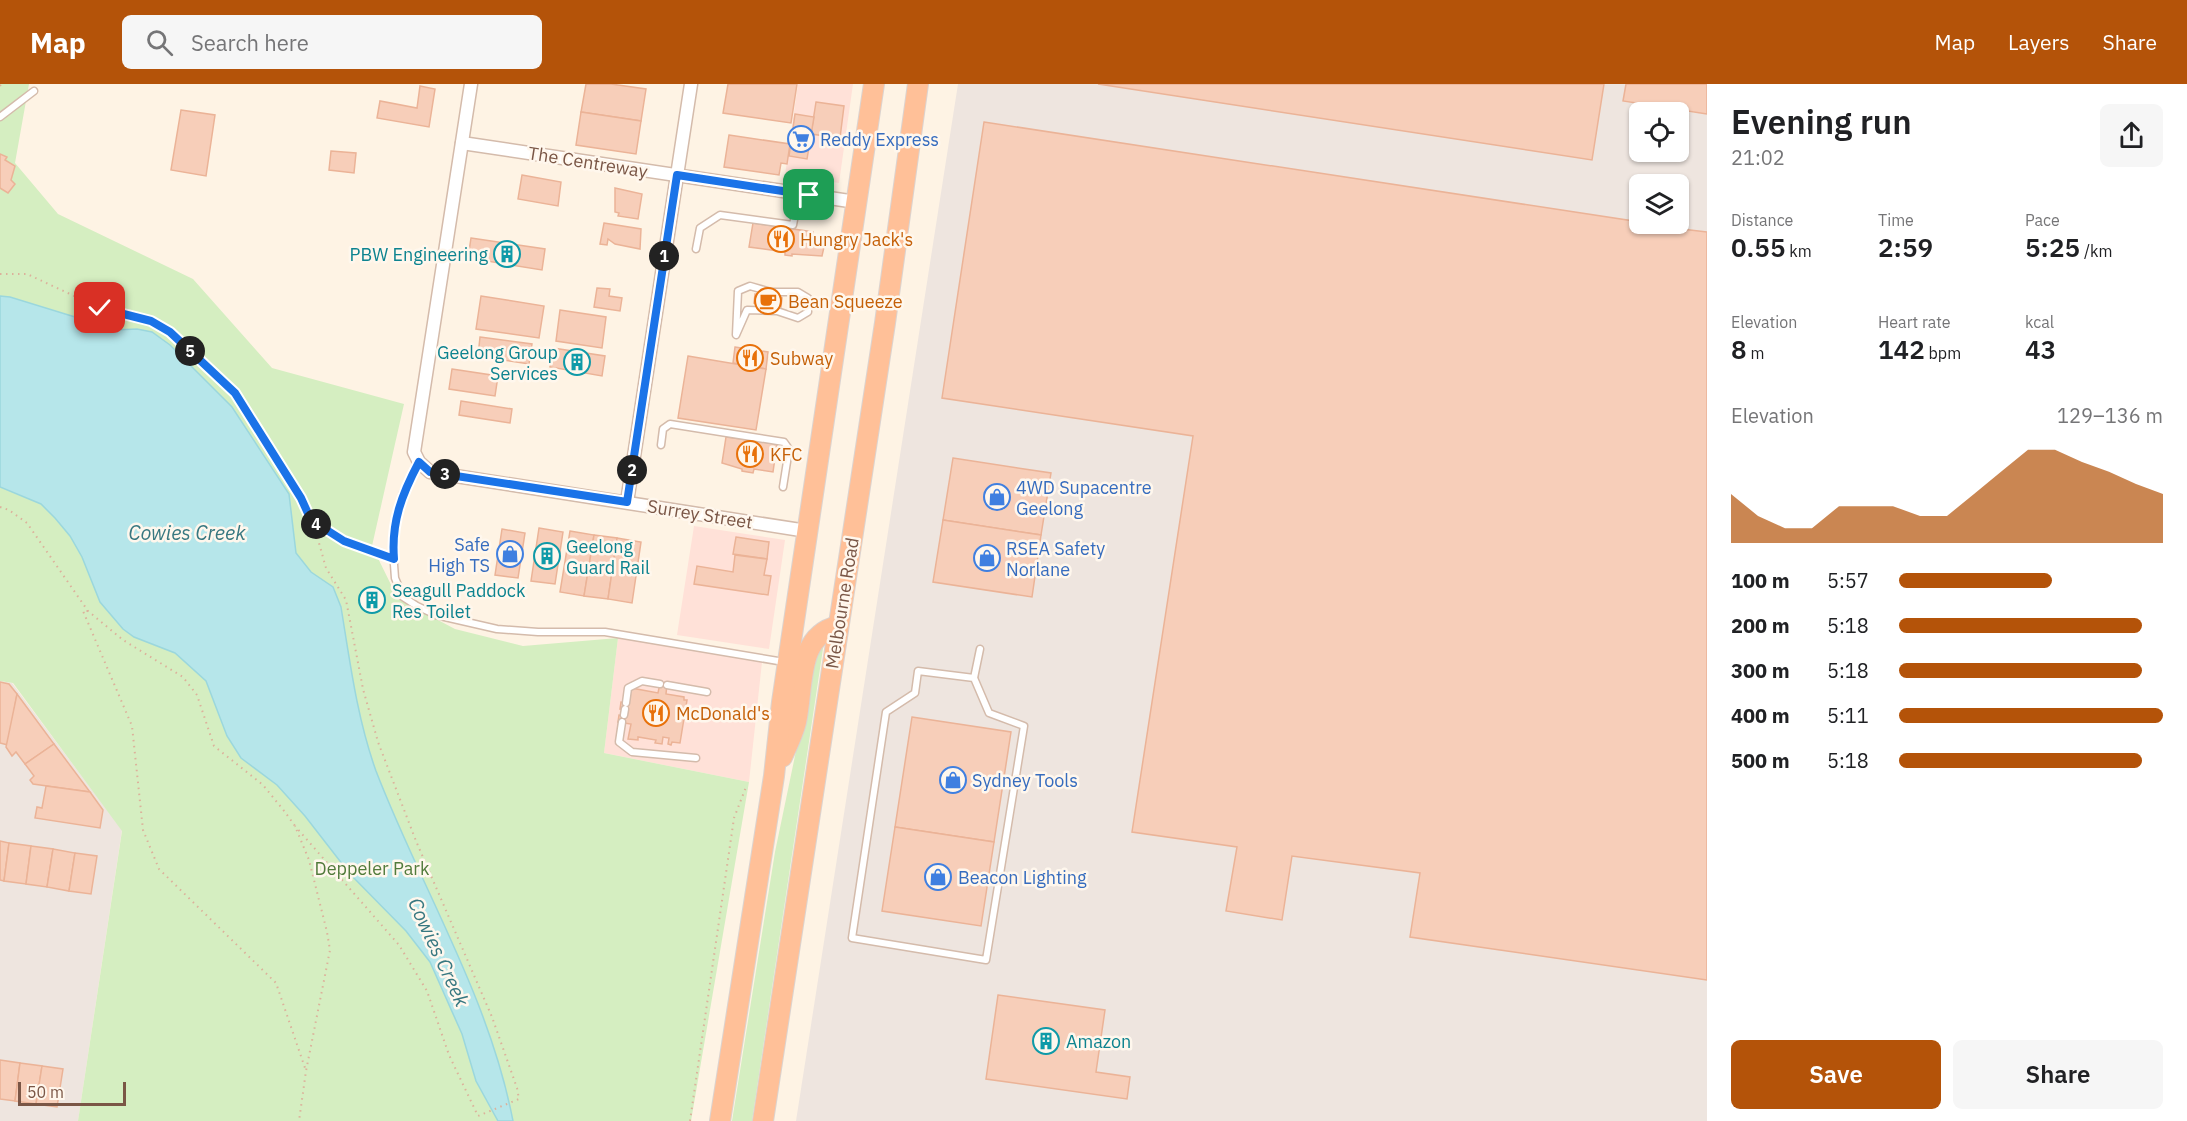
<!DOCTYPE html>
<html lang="en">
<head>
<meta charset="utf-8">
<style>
	:root { --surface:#fff; --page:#f6f6f6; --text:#202124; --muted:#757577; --accent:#b45309 }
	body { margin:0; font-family:"IBM Plex Sans",sans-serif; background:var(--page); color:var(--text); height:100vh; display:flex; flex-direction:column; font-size:22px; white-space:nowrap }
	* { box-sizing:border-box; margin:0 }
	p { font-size:20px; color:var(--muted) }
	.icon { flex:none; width:33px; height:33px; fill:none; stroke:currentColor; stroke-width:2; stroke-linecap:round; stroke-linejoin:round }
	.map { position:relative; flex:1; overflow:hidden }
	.drawer { display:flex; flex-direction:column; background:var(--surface); width:480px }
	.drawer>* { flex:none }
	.controls { position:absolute; left:1629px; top:18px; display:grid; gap:12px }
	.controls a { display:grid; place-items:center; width:60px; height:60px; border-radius:9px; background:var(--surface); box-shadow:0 2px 4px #0004; font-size:30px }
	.scale { position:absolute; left:18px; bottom:15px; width:108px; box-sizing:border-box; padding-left:6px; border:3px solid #7a5646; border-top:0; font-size:16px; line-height:21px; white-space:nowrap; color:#7a5646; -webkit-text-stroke:4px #fff7ed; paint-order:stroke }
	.pin { position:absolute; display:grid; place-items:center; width:51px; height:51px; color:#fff; margin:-26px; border-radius:12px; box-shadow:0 3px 9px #0006 }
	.km { position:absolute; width:30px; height:30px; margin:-15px; border-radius:50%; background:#222; color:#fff; font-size:16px; line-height:30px; text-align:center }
	.round { display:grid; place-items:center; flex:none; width:63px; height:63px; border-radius:9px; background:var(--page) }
	.summary { display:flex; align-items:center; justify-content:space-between; height:102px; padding:0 24px }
	h1 { font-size:33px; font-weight:600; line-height:45px }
	.stats { display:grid; grid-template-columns:repeat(3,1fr); gap:9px; height:102px; padding:6px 24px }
	.stats div { display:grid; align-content:center }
	.stats b { font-size:26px; font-weight:600 }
	.stats small { font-size:16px; font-weight:400 }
	.stats p { font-size:16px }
	.chart { height:168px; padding:12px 24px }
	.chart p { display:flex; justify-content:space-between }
	.chart svg { width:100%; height:108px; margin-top:6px; fill:var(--accent); opacity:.7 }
	.primary-button { display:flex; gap:12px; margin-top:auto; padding:12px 24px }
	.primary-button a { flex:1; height:69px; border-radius:9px; background:var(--accent); color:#fff; font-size:24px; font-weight:600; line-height:69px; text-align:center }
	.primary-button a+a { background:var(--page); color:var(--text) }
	ul { padding:0 24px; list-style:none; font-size:20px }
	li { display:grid; grid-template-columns:96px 72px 1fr; align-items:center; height:45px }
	li i { height:15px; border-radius:8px; background:var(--accent) }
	header { display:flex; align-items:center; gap:36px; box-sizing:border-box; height:84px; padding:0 30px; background:var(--accent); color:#fff }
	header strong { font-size:28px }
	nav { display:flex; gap:33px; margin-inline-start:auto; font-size:21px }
	.search { width:420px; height:54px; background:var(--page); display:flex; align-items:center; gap:15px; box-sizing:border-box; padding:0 21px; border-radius:9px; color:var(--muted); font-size:22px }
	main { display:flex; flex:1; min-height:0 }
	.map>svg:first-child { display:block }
	.commercial { fill:#ffe1d8 }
	.industrial { fill:#eee5df; fill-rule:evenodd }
	.green { fill:#d5eec1 }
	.water { fill:#b6e6ea; stroke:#9bd7dd; stroke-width:1.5 }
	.building { fill:#f7ceb9; stroke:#ebb397; stroke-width:1.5 }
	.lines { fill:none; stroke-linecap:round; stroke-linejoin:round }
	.service-casing { stroke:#d4bbab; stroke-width:9 }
	.minor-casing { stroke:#d4bbab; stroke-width:15 }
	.trunk-casing { stroke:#dcd3cf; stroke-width:22 }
	.path { stroke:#dcb19b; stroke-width:2; stroke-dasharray:1.5 4.5; stroke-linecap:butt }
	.service { stroke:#fff; stroke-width:6 }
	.minor { stroke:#fff; stroke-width:12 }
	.trunk { stroke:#ffc098; stroke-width:20 }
	.route-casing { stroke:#fff; stroke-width:12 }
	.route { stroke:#1a73e8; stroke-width:8 }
	.labels { text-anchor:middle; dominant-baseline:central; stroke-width:5; stroke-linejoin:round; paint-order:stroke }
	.shop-label { font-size:18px; fill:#366cbe; stroke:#fff7ed; text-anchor:start }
	.street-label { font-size:18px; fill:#7a5646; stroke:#fff7ed }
	.food-label { font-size:18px; fill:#c56008; stroke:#fff7ed; text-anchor:start }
	.culture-label { font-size:18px; fill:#0d838f; stroke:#fff7ed; text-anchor:start }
	.park-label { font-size:18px; fill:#517b3b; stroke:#fff7ed }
	.water-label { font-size:20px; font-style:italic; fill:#387881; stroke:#fff7ed }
</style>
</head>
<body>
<header>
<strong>Map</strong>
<div class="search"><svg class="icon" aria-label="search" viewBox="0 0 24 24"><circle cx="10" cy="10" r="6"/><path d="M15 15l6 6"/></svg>Search here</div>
<nav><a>Map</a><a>Layers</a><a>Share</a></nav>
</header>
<main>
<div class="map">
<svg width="1707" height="1037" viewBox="0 0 1707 1037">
	<rect width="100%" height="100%" fill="#fef3e4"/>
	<g class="commercial">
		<path d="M798,0H853L839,99L785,91Z"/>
		<path d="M694,442L785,456L769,565L677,551Z"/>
		<path d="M618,554L762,578L749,698L604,669Z"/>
	</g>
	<g class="industrial">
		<path d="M958,0H1707V1037H796ZM1640,28H1678V68H1640ZM1640,100H1678V140H1640Z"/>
		<path d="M0,597L12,599L122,746L78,1037H0Z"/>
	</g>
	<g class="green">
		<path d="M0,0H29L15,79L58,130L193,195L272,284L404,320L372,462L398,515L455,545L523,562L618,554L604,669L749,698L691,1037H78L122,747L13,599L0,597Z"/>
		<path d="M824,558L752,1037H732L775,768L796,667L811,577Z"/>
	</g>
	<path class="water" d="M0,212L10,213L75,233L103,237L114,246L137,245L152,248L170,261L232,323L289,410L296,469L311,488L333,503L341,523C350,578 357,634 376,687C421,804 489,912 513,1037H498L476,997L462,950L430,878L406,847L350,790L305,732L277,701L241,674L227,652L206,597L175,569L134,553L123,545L100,518L82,473L70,452L55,434L41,420L0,403Z"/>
	<g class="building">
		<path d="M586,0H611L646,5L641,37L581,28Z"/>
		<path d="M728,0H797L791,39L723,29Z"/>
		<path d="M1098,0H1604L1592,76Z"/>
		<path d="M1626,0H1707V30L1623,17Z"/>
		<path d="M420,2L435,5L429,43L377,34L380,17L417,24Z"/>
		<path d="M816,18L844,22L840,54L811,50Z"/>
		<path d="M181,26L215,31L206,92L171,86Z"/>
		<path d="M581,28L641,37L636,70L576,61Z"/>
		<path d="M795,30L814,33L807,75L789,72Z"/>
		<path d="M984,38L1640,138V140L1707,148V896L1410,853L1420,789L1292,772L1282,836L1226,827L1237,763L1132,748L1193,352L942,314Z"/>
		<path d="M729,51L790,60L787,80L781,79L779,91L724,83Z"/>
		<path d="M331,67L356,69L354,89L329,86Z"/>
		<path d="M0,70L7,73L5,76L15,82L11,96L15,100L8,109L0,104Z"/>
		<path d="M522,91L561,98L558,122L518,115Z"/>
		<path d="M615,104L642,110L638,135L618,132L619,129L615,128Z"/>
		<path d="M604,139L641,145L640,165L615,160L608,155L607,161L600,160Z"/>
		<path d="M753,139L813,148L811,162L824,163L822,172L792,170V172L785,171V168L749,163Z"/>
		<path d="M471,154L545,165L542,186L468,174Z"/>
		<path d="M597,204L610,205L609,212L622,214L620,227L594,223Z"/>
		<path d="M755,210L782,214L781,223L754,219Z"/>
		<path d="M481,212L544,222L539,254L476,245Z"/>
		<path d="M560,226L606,233L602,264L556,257Z"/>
		<path d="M480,253L532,260L529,280L478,272Z"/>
		<path d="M735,263L768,268L766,285L733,279Z"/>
		<path d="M553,264L605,272L602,292L550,283Z"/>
		<path d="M688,272L766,285L756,346L678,334Z"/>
		<path d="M452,285L498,292L495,312L449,305Z"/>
		<path d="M461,317L512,325L510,339L459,331Z"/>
		<path d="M726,353L777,360L773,388L754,385L753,389L742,387V385L722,379Z"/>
		<path d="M953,374L1051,389L1041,451L943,436Z"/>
		<path d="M943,436L1041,451L1032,513L933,498Z"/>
		<path d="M539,444L563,448L555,500L531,497Z"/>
		<path d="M502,445L525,449L518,494L495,491Z"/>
		<path d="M570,447L594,451L584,512L560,508Z"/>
		<path d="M594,451L617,454L608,515L584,512Z"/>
		<path d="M736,453L769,458L767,475L733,470Z"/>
		<path d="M617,454L641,458L632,519L608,515Z"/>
		<path d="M735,471L767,475L764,491L771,492L768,511L694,500L697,482L733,488Z"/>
		<path d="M0,598L9,600L17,610L8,661L0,659Z"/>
		<path d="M660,599L667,600L666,610L684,613V616H687L680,659L672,658L671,661L668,660L669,654L663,653L662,660L655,659L656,656L638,653V656L628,655L631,640L618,638L619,631L627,632L628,626L620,625L621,618L629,619L631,604L658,609Z"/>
		<path d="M17,610L54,660L25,680L16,668L12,672L6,663Z"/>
		<path d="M912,633L1011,648L994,758L895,743Z"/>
		<path d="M54,660L90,708L33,700L30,696L34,692L25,680Z"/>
		<path d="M46,702L90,708L103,726L100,744L35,734L37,723L42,724Z"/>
		<path d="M895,743L994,758L981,842L882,827Z"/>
		<path d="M0,757L9,759L4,797L0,796Z"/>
		<path d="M9,759L31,762L26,800L4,797Z"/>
		<path d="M31,762L53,765L47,803L26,800Z"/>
		<path d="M53,765L75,769L69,807L47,803Z"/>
		<path d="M75,769L97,772L91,810L69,807Z"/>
		<path d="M998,911L1105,926L1096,988L1130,993L1127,1015L986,995Z"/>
		<path d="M0,976L20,979L15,1017L0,1015Z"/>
		<path d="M20,979L42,982L36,1020L15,1017Z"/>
		<path d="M42,982L63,985L57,1023L36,1020Z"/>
	</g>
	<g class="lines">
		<defs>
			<g id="service">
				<path d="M0,33L34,7"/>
				<path d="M696,165L700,144L720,131L793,141L799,109"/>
				<path d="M750,202L771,208H798L808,214V228L798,234L777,227L747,226L736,251L738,207Z"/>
				<path d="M661,361L663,345L670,340L784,358L789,365L783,403"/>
				<path d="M419,378L403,409L395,437L393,467L395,494L403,513L417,522L436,531L497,545L538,548H605L784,578"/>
				<path d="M918,587L974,594L989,629L1024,642L986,876L852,854L886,628L915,609Z"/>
				<path d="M974,594L980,565"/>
				<path d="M667,601L707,608"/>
				<path d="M626,619L628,604L642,597L660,600"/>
				<path d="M624,631L625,625"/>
				<path d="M622,638L619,658L632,668L696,674"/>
			</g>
			<g id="minor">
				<path d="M471,0L414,368L419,378L430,388L807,447"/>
				<path d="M462,59L856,118"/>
				<path d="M627,418L691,0"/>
			</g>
			<g id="trunk">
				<path d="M782,673C787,662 793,650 796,638C804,603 796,552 838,542"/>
				<path d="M720,1037L774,692L782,618L874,0"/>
				<path d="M763,1037L885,239L918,0"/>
			</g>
		</defs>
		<use href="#service" class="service-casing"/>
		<use href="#minor" class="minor-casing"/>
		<use href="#trunk" class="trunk-casing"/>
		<g class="path">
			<path d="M0,2L1,0"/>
			<path d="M0,190H27L100,224L151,237L169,248L235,309L301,414L317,452L326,484L346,516L363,605L378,658L416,757L492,933L517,1004L519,1015L478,1032L449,971L427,907L399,861L295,742"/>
			<path d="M0,423L9,426L27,439L88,527L123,556L183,593L197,611L214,662L263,701L285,728L295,742L309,776L327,848L330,866L306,987L299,1037"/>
			<path d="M311,437L344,457L384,471"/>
			<path d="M88,527H83L132,642L143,746L159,785L276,899L305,984"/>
			<path d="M690,1037L734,734L746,703"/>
		</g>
		<use href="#service" class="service"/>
		<use href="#minor" class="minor"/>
		<use href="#trunk" class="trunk"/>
	</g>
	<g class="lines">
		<defs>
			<path id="route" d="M100,224L151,237L170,248L235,309L301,414L311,436L344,457L394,475C391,438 402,410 419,378L430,388L627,418L677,91L809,111"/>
		</defs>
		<use href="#route" class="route-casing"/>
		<use href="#route" class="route"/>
	</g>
	<defs>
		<symbol id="supermarket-ring" viewBox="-11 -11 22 22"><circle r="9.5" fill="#fff7ed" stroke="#3f7fe0" stroke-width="1.5"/><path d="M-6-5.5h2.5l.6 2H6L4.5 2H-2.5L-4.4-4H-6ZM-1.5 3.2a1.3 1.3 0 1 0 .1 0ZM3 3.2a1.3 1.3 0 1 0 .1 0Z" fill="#3f7fe0"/></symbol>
		<symbol id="restaurant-ring" viewBox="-11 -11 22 22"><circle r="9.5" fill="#fff7ed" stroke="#e8710a" stroke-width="1.5"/><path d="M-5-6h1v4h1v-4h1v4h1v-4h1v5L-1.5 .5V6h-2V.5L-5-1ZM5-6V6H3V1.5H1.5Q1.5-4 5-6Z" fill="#e8710a"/></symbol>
		<symbol id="building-ring" viewBox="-11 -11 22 22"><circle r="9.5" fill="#fff7ed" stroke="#0f9aa8" stroke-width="1.5"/><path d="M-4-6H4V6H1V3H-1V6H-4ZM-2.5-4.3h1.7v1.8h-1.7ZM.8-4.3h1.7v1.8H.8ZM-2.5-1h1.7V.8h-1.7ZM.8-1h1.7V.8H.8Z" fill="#0f9aa8"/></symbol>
		<symbol id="cafe-ring" viewBox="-11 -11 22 22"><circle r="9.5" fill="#fff7ed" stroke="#e8710a" stroke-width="1.5"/><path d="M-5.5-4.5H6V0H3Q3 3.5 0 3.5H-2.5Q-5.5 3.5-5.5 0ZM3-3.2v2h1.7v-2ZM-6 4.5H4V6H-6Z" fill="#e8710a"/></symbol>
		<symbol id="shop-ring" viewBox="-11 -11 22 22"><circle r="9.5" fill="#fff7ed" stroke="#3f7fe0" stroke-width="1.5"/><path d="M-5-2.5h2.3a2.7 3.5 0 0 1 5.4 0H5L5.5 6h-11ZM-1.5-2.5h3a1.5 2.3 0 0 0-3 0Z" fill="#3f7fe0"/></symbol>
	</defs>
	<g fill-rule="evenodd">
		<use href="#supermarket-ring" x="786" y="40" width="30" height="30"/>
		<use href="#restaurant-ring" x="766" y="140" width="30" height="30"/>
		<use href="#building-ring" x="492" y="155" width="30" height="30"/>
		<use href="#cafe-ring" x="753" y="202" width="30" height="30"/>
		<use href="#restaurant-ring" x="735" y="259" width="30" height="30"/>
		<use href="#building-ring" x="562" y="263" width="30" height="30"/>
		<use href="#restaurant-ring" x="735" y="355" width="30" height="30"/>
		<use href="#shop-ring" x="982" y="398" width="30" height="30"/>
		<use href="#shop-ring" x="495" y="455" width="30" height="30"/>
		<use href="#building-ring" x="532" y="457" width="30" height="30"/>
		<use href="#shop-ring" x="972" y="459" width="30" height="30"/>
		<use href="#building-ring" x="357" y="501" width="30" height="30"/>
		<use href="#restaurant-ring" x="641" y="614" width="30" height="30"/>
		<use href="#shop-ring" x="938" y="681" width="30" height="30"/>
		<use href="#shop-ring" x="923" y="778" width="30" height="30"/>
		<use href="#building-ring" x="1031" y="942" width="30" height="30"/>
	</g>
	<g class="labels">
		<g class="shop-label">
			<text x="820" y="55">Reddy Express</text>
			<text x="1016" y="403">4WD Supacentre<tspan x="1016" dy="21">Geelong</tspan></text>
			<text x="490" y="460" text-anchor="end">Safe<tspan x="490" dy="21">High TS</tspan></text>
			<text x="1006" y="464">RSEA Safety<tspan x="1006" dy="21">Norlane</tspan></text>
			<text x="972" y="696">Sydney Tools</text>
			<text x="958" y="793">Beacon Lighting</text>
		</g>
		<g class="street-label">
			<text transform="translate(588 78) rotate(9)">The Centreway</text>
			<text transform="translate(700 430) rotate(9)">Surrey Street</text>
			<text transform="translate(842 519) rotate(-81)">Melbourne Road</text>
		</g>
		<g class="food-label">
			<text x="800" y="155">Hungry Jack's</text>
			<text x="788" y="217">Bean Squeeze</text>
			<text x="770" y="274">Subway</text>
			<text x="770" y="370">KFC</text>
			<text x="676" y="629">McDonald's</text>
		</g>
		<g class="culture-label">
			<text x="488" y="170" text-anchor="end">PBW Engineering</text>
			<text x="558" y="268" text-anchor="end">Geelong Group<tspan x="558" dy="21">Services</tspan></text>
			<text x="566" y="462">Geelong<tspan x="566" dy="21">Guard Rail</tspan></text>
			<text x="392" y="506">Seagull Paddock<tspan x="392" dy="21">Res Toilet</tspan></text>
			<text x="1066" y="957">Amazon</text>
		</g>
		<g class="park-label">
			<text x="372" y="784">Deppeler Park</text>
		</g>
		<g class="water-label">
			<text x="187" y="448">Cowies Creek</text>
			<text transform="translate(439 868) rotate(65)">Cowies Creek</text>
		</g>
	</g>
</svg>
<div class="controls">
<a><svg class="icon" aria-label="locate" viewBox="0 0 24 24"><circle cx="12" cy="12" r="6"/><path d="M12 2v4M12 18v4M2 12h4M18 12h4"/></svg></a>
<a><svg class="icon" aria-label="layers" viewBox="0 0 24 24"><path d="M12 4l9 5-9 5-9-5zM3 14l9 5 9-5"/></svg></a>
</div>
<div class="scale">50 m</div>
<div class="pin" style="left:809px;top:111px;background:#1e9e55"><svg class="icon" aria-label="arrive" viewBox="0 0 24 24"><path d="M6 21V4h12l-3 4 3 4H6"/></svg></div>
<div class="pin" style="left:100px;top:224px;background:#d93025"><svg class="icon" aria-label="check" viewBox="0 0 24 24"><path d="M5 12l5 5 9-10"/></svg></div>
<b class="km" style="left:664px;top:172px">1</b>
<b class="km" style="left:632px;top:386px">2</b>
<b class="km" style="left:445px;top:390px">3</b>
<b class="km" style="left:316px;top:440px">4</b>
<b class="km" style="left:190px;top:267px">5</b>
</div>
<section class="drawer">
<div class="summary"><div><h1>Evening run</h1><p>21:02</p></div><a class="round"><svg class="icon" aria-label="share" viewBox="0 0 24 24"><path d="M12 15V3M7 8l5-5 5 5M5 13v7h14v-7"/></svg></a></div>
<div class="stats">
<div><p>Distance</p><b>0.55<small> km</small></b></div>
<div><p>Time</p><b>2:59</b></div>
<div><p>Pace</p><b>5:25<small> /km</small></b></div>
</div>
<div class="stats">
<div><p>Elevation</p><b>8<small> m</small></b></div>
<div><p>Heart rate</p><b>142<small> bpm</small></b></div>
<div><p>kcal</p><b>43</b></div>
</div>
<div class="chart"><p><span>Elevation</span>129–136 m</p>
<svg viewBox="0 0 160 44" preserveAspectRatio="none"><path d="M0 44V24L10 33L20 38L30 38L40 29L50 29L60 29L70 33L80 33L90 24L100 15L110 6L120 6L130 11L140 15L150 20L160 24V44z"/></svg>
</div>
<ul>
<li><b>100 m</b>5:57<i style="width:58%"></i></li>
<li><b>200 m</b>5:18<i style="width:92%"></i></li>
<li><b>300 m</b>5:18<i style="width:92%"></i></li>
<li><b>400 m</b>5:11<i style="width:100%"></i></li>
<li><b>500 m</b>5:18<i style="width:92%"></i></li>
</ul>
<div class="primary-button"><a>Save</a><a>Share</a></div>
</section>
</main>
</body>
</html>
